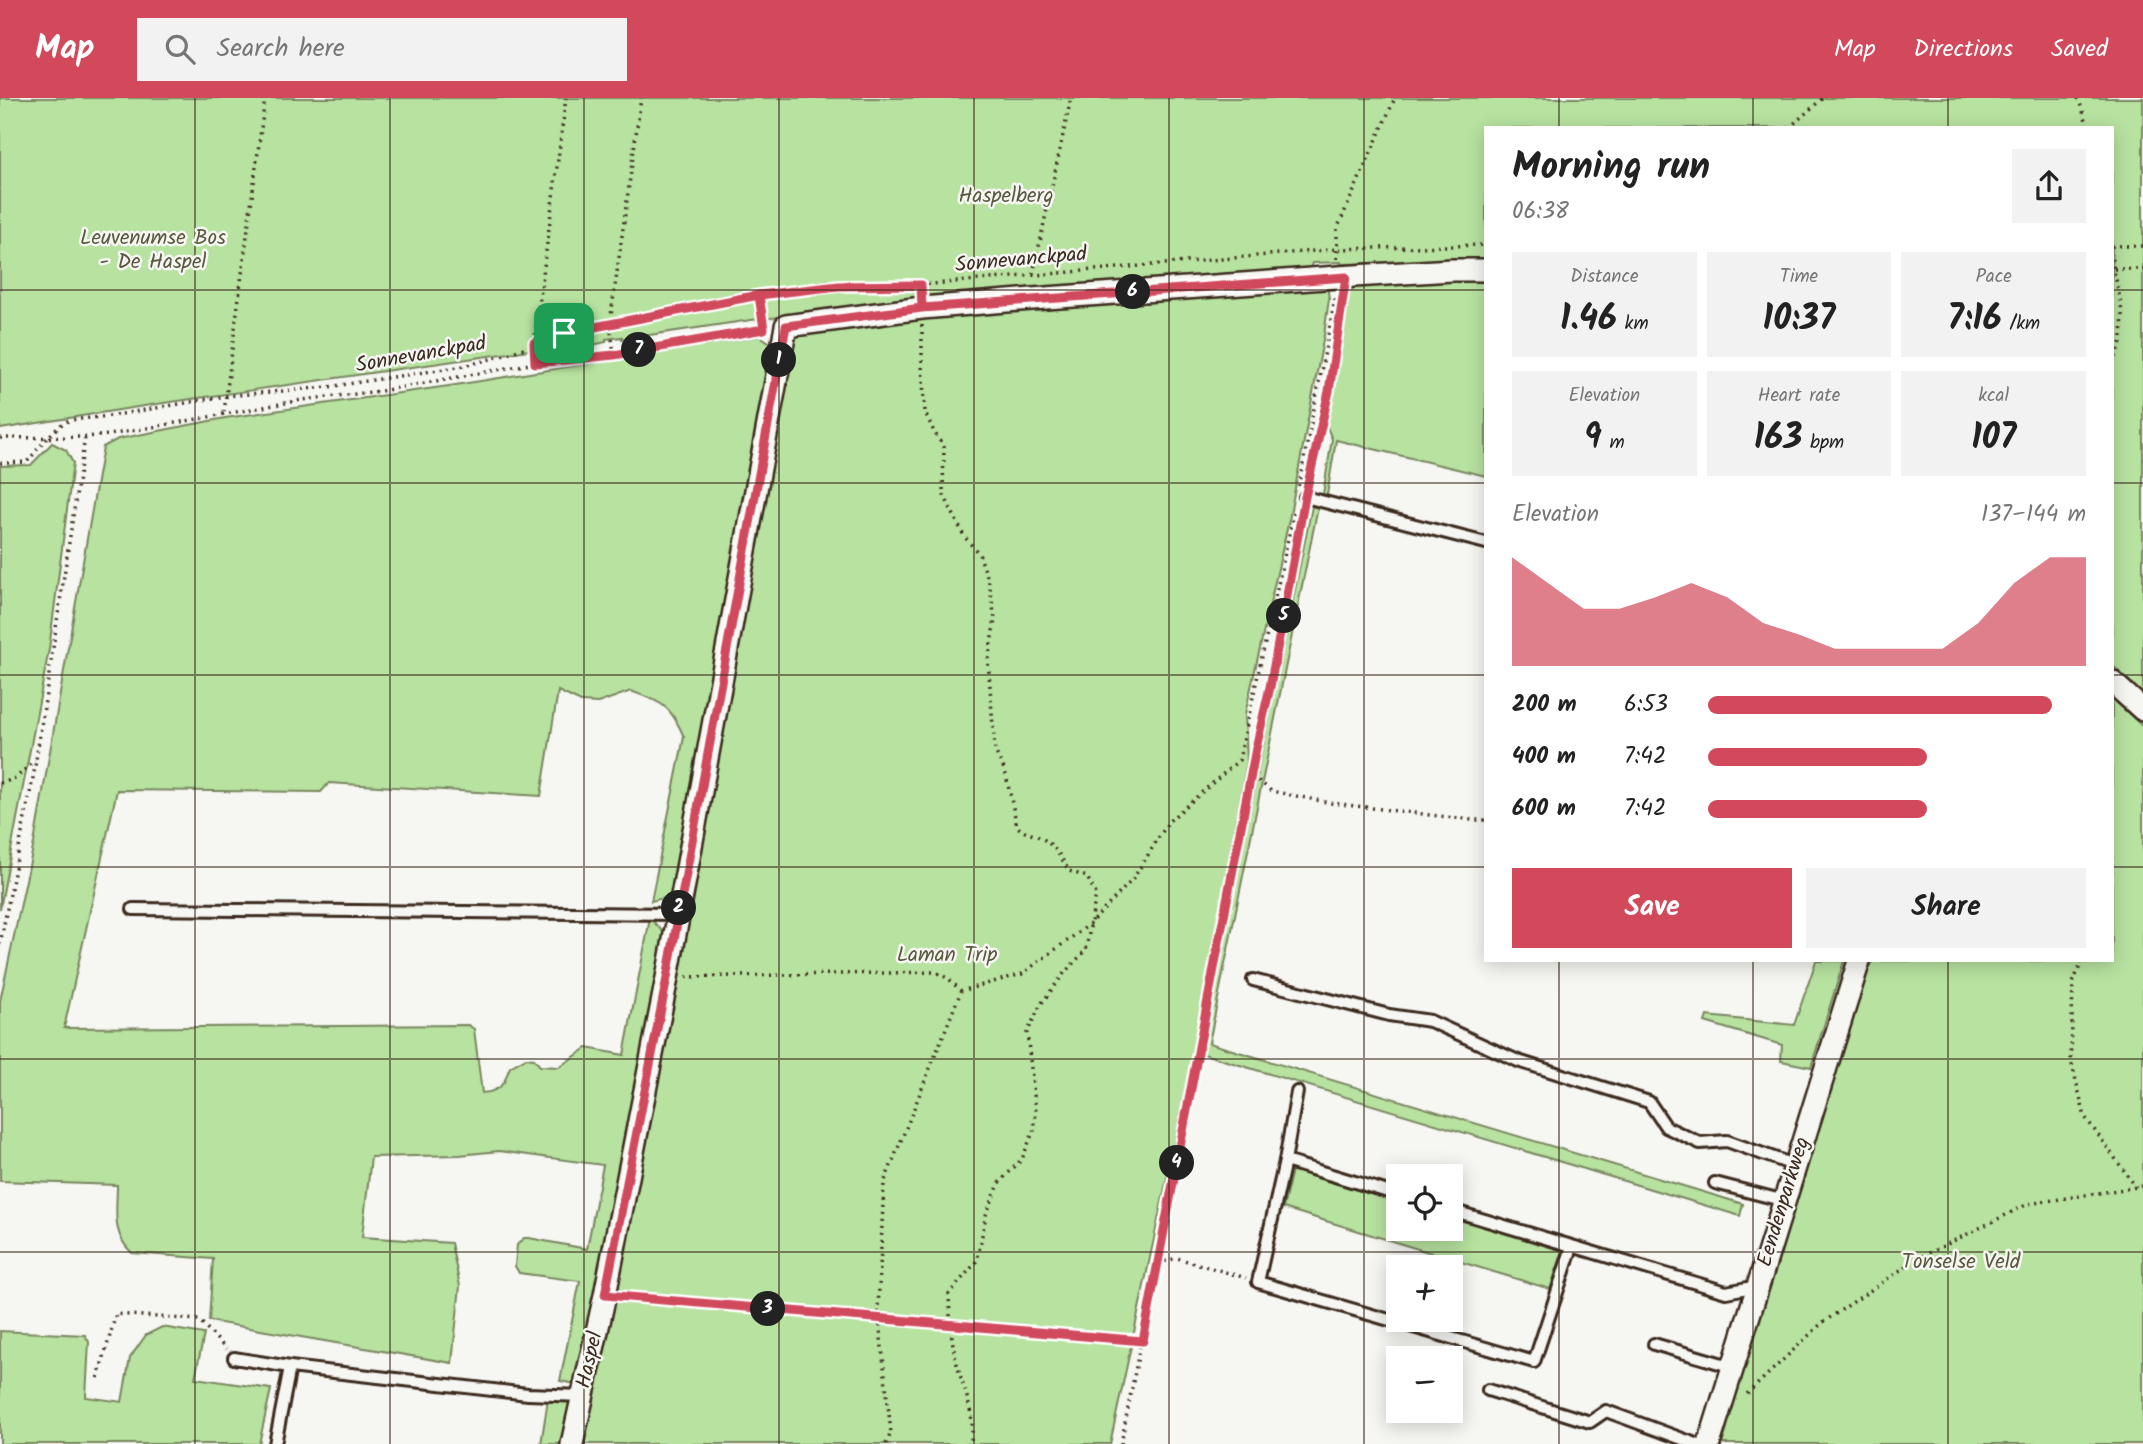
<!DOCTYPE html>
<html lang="en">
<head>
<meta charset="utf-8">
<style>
	:root { --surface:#fff; --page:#f2f2f2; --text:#222; --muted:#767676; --accent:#d1495b }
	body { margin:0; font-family:Kalam,sans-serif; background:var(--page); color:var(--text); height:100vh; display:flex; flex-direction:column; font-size:26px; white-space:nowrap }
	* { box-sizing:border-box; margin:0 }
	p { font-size:23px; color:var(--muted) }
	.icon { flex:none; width:38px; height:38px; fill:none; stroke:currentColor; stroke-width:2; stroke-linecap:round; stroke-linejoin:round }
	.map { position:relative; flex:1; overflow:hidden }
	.sheet { position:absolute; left:1484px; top:28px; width:630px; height:836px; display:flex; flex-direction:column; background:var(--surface); border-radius:0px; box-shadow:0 4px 18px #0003 }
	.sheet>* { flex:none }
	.buttons { position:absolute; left:1386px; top:1066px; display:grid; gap:14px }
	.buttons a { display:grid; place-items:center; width:77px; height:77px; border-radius:0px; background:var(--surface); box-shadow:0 4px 18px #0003; font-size:35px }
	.pin { position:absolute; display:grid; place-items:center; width:60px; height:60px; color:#fff; margin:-30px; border-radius:14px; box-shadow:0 4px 10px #0006 }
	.km { position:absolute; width:35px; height:35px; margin:-18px; border-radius:50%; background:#222; color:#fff; font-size:19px; line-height:35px; text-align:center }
	.round { display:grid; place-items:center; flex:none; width:74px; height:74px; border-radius:0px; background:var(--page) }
	.headline { display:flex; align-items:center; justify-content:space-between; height:119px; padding:0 28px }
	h1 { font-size:38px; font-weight:700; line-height:52px }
	.figures { display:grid; grid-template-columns:repeat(3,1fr); gap:10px; height:119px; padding:7px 28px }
	.figures div { display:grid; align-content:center; border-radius:0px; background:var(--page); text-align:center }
	.figures b { font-size:35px; font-weight:700 }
	.figures small { font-size:19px; font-weight:400 }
	.figures p { font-size:19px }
	.chart { height:196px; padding:14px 28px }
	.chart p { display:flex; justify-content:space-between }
	.chart svg { width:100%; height:126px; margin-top:7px; fill:var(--accent); opacity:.7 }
	.cta { display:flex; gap:14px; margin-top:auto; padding:14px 28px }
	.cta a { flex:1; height:80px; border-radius:0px; background:var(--accent); color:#fff; font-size:28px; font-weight:700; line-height:80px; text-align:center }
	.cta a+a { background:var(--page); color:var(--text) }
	ul { padding:0 28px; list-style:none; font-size:23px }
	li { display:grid; grid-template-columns:112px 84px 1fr; align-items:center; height:52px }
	li i { height:18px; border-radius:9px; background:var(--accent) }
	header { display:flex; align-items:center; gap:42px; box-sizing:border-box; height:98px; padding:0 35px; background:var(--accent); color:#fff }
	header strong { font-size:33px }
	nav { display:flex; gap:38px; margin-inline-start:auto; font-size:24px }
	.search { width:490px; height:63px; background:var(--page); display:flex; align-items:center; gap:18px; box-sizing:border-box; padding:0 24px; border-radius:0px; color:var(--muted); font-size:26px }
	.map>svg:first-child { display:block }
	.green { fill:#b7e2a0; stroke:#79865f; stroke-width:2 }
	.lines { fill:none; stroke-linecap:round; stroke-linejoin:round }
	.service-casing { stroke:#3b2a1e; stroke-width:16 }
	.minor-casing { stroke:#3b2a1e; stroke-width:26 }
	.path { stroke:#3b2a1e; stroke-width:3.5; stroke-dasharray:2 5; stroke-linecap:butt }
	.service { stroke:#f6f6f2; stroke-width:10 }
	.minor { stroke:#f6f6f2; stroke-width:21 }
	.route-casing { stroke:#fff; stroke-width:14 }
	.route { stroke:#d1495b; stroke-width:9 }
	.grid { fill:none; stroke:#3b2a1e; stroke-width:2; stroke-opacity:0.55 }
	.labels { text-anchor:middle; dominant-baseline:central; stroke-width:5; stroke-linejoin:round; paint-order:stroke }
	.park-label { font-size:21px; fill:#5a583e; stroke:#f6f6f2 }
	.street-label { font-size:21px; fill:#3b2a1e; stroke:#f6f6f2 }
</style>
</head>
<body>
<header>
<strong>Map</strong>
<div class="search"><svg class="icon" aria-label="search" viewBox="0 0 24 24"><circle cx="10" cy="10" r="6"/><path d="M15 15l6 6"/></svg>Search here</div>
<nav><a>Map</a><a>Directions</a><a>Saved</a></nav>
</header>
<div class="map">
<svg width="2143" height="1346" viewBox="0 0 2143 1346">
	<rect width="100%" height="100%" fill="#f6f6f2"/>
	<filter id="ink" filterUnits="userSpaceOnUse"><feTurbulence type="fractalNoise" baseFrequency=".0143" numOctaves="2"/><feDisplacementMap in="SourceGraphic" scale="14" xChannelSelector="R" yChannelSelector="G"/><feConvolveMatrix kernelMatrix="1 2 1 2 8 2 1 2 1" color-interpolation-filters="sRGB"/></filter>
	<g filter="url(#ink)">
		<g class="green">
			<path d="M0,0H2143V596L2112,567V30H1486V163L1341,166V164L1312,165L1311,167L1320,176L886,208L751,222L622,241V239L606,241V244L546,257L571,246L150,307L0,331Z"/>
			<path d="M1486,181V378L1336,342L1327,397L1323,396L1332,341L1326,327L1349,195L1356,187L1371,184Z"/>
			<path d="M1327,186L1329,201L1324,237L1289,422L1245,616L1247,664L1201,922L1110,1346H581L676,887H678L680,872H679C720,661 755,450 790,238L807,231L1032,208Z"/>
			<path d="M760,238L772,246L674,798L651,803L684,639C670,606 664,606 631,593L598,605L581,604L558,593L541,698L329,685L321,694L117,692L64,930L468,927L474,931L482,995L490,994L499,990L504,984L510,969L526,960L534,961L540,968L559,969L587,950L624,957L650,820L666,837L576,1286L560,1283L580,1183L519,1175L515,1168L517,1147L524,1140H529L587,1151L603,1067L499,1053L459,1057L371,1059L362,1139L451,1145L460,1188L452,1265L209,1223L213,1161L132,1155C111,1135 117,1113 117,1087L0,1083V903L34,745L103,349L118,341L225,320L449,288Z"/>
			<path d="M52,345L66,352L73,365L49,551L0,811V368L31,367Z"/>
			<path d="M1312,408L1318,409L1209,945L1743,1106L1740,1118L1200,955Z"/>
			<path d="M2112,600L2143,629V1346H1722L1727,1331V1306L1865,863H2112Z"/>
			<path d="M1816,863H1844L1811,969L1781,963L1782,947L1705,924L1707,918L1794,927Z"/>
			<path d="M1292,1072L1398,1104V1130H1451V1119L1563,1153L1550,1191L1283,1110Z"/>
			<path d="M162,1229L204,1236L195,1280L271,1291L259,1346H0V1233L85,1237L89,1244L86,1299L122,1304L130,1260L146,1237Z"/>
			<path d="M549,1295L573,1299L564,1346H541Z"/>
		</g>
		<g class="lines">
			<defs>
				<g id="service">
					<path d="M1305,399L1486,445"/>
					<path d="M133,811L678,816"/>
					<path d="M1253,882L1389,917L1430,923L1518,963L1649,1004L1666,1029L1700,1045L1727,1043L1796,1068"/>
					<path d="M1285,1063L1297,994"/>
					<path d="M1715,1085L1785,1103"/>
					<path d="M1398,1097L1285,1063L1258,1184L1534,1264L1572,1149"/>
					<path d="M1451,1112L1726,1194L1758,1188"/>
					<path d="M1654,1246L1733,1269"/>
					<path d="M234,1260L290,1269L528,1296L582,1298"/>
					<path d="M1488,1292L1590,1324L1606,1313L1696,1346"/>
					<path d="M275,1346L290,1269"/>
				</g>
				<g id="minor">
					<path d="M2112,584L2143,612"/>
					<path d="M572,1346L605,1197L667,880L786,228L922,210L1032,201L1338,179L1452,172H1486"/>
					<path d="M1709,1346L1859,863"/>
				</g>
			</defs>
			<use href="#service" class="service-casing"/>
			<use href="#minor" class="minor-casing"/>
			<g class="path">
				<path d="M2078,0L2089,30"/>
				<path d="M1789,30L1823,0"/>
				<path d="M2112,148H2143"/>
				<path d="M1337,161V131L1395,0"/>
				<path d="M2112,161C2117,193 2133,236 2112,264"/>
				<path d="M2114,171H2143"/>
				<path d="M1033,176L1071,0"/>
				<path d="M759,197L764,231"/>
				<path d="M922,227V267L925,314L934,334L944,349L943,395L964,438L979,456L989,484L995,521L988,563L995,653L1005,673L1017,728C1025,737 1034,735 1043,741C1055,748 1062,761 1069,773L1087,779L1096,796L1086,852L1065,874L1041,906L1027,935L1036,1014L1034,1032L1022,1061L1000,1084L986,1117L977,1163L949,1196C950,1219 951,1244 957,1266C964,1293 977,1318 970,1346"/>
				<path d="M614,257L610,225L641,0"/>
				<path d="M535,265L534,245L566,0"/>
				<path d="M224,314L265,0"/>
				<path d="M0,340L85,339L109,337L302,302L381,293L535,265L614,257L766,231"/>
				<path d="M0,365L27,364L47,340L63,325L71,322L110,318L226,298L328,289L464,268L502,258L564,235L759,197L839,188L921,187L1337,151L1486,147"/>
				<path d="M1308,387L1329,293L1343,199"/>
				<path d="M1299,388L1336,196"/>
				<path d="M1254,669L1259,683L1271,693L1331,705L1472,722H1486"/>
				<path d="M0,685C21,681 19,674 35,663"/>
				<path d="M2112,752V780"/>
				<path d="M0,846L34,675L85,339"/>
				<path d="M2082,863L2073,885L2071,962L2085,1019L2136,1089"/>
				<path d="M686,879L936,874L949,881L961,893"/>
				<path d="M1158,1165L1177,1160L1246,1180"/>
				<path d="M625,1199L1143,1243"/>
				<path d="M98,1280L116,1216L199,1222L226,1251"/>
				<path d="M1747,1296L1822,1225L1917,1161L2028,1106L2143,1088"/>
				<path d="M886,1346L891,1335L878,1211L884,1085L961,893L1022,876L1090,826L1133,781L1169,723L1239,662L1295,410"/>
				<path d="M1121,1346L1256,650L1271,589L1303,412"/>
			</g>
			<use href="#service" class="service"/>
			<use href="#minor" class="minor"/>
		</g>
	</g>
	<g class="lines" filter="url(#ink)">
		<defs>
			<path id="route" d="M564,235L759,197L839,188L921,187L922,210L786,228L667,880L605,1197L1143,1243L1256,650L1270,589L1305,399L1329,293L1346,179L922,210L921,187L839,188L759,197L764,231L614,257L535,265L534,245L564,235"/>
		</defs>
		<use href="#route" class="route-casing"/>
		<use href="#route" class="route"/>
	</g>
	<path class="grid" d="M195,0V1346M390,0V1346M584,0V1346M779,0V1346M974,0V1346M1169,0V1346M1364,0V1346M1559,0V30M1753,0V30M1948,0V30M0,192H1486M2112,192H2143M0,385H1486M2112,385H2143M0,577H1486M2112,577H2143M0,769H1486M2112,769H2143M1559,863V1346M1753,863V1346M1948,863V1346M0,961H2143M0,1154H2143"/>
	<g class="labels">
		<g class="park-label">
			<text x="1006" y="98">Haspelberg</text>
			<text x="153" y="140">Leuvenumse Bos<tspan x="153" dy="24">- De Haspel</tspan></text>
			<text x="947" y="857">Laman Trip</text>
			<text x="1961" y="1164">Tonselse Veld</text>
		</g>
		<g class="street-label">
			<text transform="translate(1021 162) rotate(-5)">Sonnevanckpad</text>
			<text transform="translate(421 257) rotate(-10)">Sonnevanckpad</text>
			<text transform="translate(1784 1104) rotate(-73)">Eendenparkweg</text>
			<text transform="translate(590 1262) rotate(-77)">Haspel</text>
		</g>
	</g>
</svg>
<div class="buttons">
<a><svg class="icon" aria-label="locate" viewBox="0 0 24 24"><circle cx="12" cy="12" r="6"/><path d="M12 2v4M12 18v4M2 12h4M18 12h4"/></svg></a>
<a>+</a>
<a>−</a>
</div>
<div class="pin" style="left:564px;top:235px;background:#1e9e55"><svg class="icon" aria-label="arrive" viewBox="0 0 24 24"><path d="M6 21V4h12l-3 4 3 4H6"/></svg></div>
<b class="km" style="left:779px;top:262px">1</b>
<b class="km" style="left:679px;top:810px">2</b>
<b class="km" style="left:768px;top:1211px">3</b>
<b class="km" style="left:1177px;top:1065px">4</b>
<b class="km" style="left:1284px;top:518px">5</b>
<b class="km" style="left:1133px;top:194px">6</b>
<b class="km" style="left:639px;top:252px">7</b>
<section class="sheet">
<div class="headline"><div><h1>Morning run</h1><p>06:38</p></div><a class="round"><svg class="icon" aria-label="share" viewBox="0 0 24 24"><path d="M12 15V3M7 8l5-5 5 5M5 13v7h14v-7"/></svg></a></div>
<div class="figures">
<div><p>Distance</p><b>1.46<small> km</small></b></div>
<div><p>Time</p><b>10:37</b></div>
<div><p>Pace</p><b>7:16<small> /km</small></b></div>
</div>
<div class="figures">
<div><p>Elevation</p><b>9<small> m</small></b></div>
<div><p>Heart rate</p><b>163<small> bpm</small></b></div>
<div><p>kcal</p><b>107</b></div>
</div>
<div class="chart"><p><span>Elevation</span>137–144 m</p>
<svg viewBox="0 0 160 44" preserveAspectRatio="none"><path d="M0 44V6L10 15L20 24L30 24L40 20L50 15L60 20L70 29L80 33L90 38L100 38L110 38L120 38L130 29L140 15L150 6L160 6V44z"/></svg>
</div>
<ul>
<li><b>200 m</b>6:53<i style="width:91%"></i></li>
<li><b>400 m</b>7:42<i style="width:58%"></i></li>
<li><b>600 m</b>7:42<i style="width:58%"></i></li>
</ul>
<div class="cta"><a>Save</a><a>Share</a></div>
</section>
</div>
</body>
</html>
